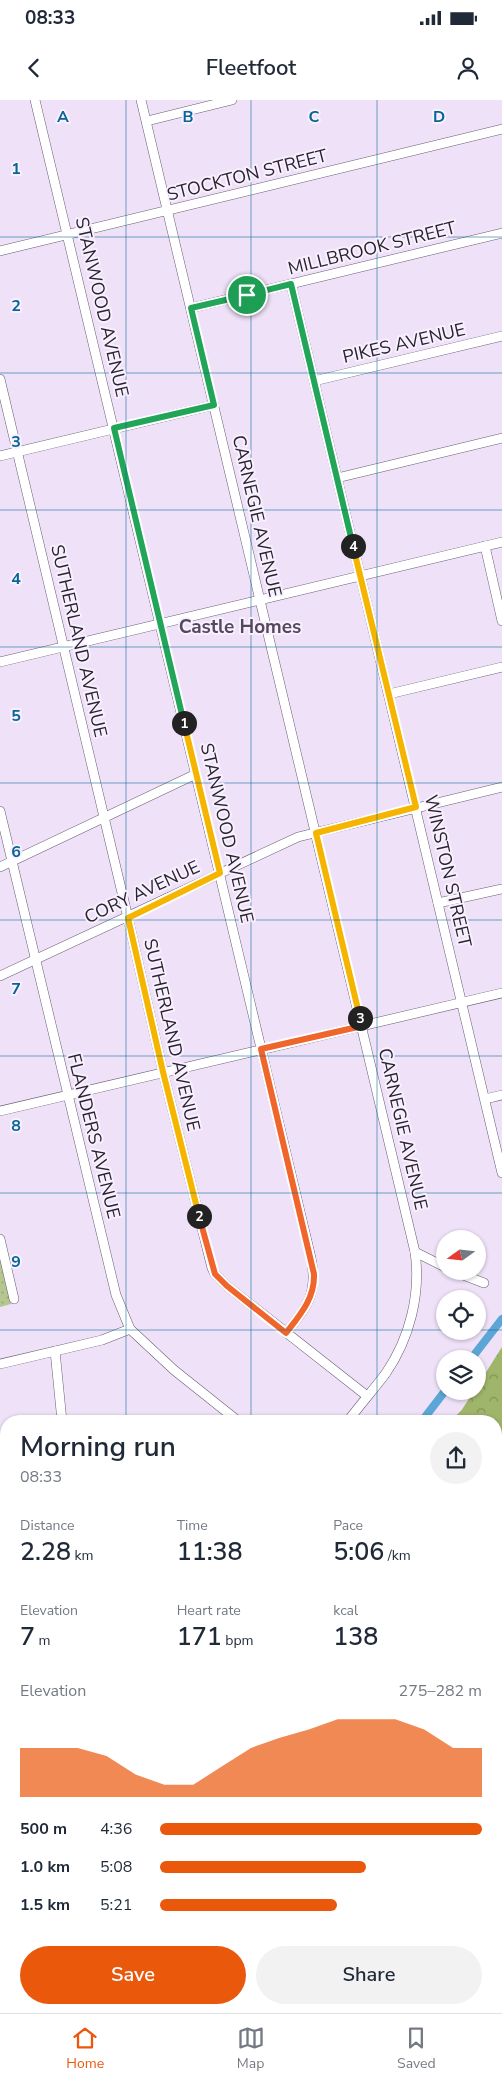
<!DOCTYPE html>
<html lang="en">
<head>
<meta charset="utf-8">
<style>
	:root { --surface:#fff; --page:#f2f2f3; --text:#1f2937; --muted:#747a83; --line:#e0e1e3; --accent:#ea580c }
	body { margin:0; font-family:"Nunito Sans",sans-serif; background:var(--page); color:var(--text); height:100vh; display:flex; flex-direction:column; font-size:19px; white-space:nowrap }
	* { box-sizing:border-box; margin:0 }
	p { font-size:16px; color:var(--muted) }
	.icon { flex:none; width:28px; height:28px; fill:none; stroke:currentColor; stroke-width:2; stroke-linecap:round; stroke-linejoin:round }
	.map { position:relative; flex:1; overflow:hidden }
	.panel { position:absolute; left:0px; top:1315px; width:502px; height:599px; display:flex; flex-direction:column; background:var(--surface); border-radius:20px 20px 0 0; box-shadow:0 1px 4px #0004 }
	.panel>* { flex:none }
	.needle { width:32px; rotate:255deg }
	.buttons { position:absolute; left:436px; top:1130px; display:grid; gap:10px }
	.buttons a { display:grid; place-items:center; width:50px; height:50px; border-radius:50%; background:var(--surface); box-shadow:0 1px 4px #0004; font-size:25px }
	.pin { position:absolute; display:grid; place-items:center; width:42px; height:42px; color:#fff; margin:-21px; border:2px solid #fff; border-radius:50%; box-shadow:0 1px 5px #0007 }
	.km { position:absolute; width:25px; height:25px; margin:-12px; border-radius:50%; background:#222; color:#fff; font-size:14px; line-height:25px; text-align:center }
	.round { display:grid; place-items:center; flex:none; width:52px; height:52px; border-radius:26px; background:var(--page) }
	.summary { display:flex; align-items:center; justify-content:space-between; height:85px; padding:0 20px }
	h1 { font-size:28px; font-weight:600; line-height:38px }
	.metrics { display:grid; grid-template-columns:repeat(3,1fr); gap:8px; height:85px; padding:5px 20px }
	.metrics div { display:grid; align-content:center }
	.metrics b { font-size:25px; font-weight:600 }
	.metrics small { font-size:14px; font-weight:400 }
	.metrics p { font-size:14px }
	.chart { height:140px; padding:10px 20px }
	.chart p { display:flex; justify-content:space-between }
	.chart svg { width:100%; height:90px; margin-top:5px; fill:var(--accent); opacity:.7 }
	.action { display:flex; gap:10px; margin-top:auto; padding:10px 20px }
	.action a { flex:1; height:58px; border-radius:30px; background:var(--accent); color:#fff; font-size:20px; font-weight:600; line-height:58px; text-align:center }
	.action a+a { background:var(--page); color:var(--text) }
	ul { padding:0 20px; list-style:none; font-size:16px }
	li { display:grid; grid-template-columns:80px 60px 1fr; align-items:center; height:38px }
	li i { height:12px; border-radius:6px; background:var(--accent) }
	.status { display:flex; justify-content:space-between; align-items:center; height:35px; padding:0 25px; background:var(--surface); direction:ltr }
	.status svg { height:14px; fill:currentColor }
	header { display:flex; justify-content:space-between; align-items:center; height:65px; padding:0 20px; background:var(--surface); font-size:22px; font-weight:600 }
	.tab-bar { display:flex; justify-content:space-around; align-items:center; height:70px; border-top:1px solid var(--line); background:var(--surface); font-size:14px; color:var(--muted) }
	.tab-bar a { display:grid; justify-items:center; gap:2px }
	.tab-bar .active { color:var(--accent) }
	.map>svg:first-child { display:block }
	.built { fill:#e5d4f2 }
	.forest { fill:url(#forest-crowns) }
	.park { fill:url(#park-dots) }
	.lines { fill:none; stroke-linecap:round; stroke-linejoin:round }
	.canal { stroke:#5ba6d6; stroke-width:8 }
	.river { stroke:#5ba6d6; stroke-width:14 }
	.minor-casing { stroke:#695e72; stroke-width:10 }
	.minor { stroke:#fff; stroke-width:9 }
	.rail { stroke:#8e8495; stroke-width:2.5; stroke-dasharray:9 9; stroke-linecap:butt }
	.split-1-casing { stroke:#fff; stroke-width:10 }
	.split-2-casing { stroke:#fff; stroke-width:10 }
	.split-3-casing { stroke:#fff; stroke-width:10 }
	.split-4-casing { stroke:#fff; stroke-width:10 }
	.split-5-casing { stroke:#fff; stroke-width:10 }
	.split-1 { stroke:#22a559; stroke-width:6 }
	.split-2 { stroke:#f5b400; stroke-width:6 }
	.split-3 { stroke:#f0652b; stroke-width:6 }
	.split-4 { stroke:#f5b400; stroke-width:6 }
	.split-5 { stroke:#22a559; stroke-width:6 }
	.grid { fill:none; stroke:#086595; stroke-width:1; stroke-opacity:0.55 }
	.labels { text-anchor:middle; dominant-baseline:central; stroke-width:4; stroke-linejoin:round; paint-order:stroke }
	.street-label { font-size:18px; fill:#28232c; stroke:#f8f0ff }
	.neighbourhood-label { font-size:19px; font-weight:bold; fill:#54495c; stroke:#f8f0ff }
	.grid-label { font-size:16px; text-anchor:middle; font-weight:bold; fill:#086595; stroke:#f8f0ff; stroke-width:4; stroke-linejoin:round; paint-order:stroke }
</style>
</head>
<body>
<div class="status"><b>08:33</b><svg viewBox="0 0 49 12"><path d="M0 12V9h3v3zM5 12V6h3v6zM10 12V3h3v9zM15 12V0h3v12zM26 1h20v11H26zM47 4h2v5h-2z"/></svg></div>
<header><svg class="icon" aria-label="back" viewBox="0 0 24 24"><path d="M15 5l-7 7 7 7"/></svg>Fleetfoot<svg class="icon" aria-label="person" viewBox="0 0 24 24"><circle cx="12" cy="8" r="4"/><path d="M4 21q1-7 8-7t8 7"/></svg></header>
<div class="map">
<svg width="502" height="1913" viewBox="0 0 502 1913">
	<defs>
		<pattern id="forest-crowns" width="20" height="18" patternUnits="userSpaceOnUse" patternTransform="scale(1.25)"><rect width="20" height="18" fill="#9fb56a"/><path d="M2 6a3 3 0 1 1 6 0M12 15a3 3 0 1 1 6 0" fill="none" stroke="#829357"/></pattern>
		<pattern id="park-dots" width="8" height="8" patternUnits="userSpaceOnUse" patternTransform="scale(1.25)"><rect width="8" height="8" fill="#b5c68f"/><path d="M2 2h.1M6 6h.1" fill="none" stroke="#9caa7c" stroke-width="1.8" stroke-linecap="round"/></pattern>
	</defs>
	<rect width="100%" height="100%" fill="#eee1f8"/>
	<path class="built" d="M6,1869V1908H197V1913H0V1871Z"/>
	<g class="forest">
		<path d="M502,1247V1432L496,1443V1321H450L461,1311L474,1291H478V1285Z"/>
		<path d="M502,1535V1913H438V1908H496V1538Z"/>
		<rect x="139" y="1908" width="45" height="5"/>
		<path d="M208,1908H231L235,1913H207Z"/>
		<path d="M251,1908H425V1913H255Z"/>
	</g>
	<path class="park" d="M0,1158L11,1204L0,1207Z"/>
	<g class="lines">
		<g class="canal">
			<path d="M471,1259L502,1219"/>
			<path d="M422,1321L445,1291"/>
			<path d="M197,1913V1908"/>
		</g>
		<g class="river">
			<path d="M496,1488L502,1467"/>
			<path d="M438,1913V1908"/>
		</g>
		<defs>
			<g id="minor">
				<path d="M35,0L311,1158C318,1194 308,1205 286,1233"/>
				<path d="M141,0L415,1152C421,1193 410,1238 386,1273C374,1289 360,1305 348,1321"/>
				<path d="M147,21L232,0"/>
				<path d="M0,151L502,29"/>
				<path d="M291,184L502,1073"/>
				<path d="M191,208L502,133"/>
				<path d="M0,279L128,818L163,972L212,1168L215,1174L227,1186L367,1296"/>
				<path d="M314,281L502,236"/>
				<path d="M0,356L214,305"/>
				<path d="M337,378L502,338"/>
				<path d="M485,446L502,521"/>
				<path d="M0,562L502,442"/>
				<path d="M389,594L502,567"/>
				<path d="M0,711L116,1195L130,1229L174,1270L238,1321"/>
				<path d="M0,767L196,674"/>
				<path d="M438,803L502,789"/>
				<path d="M0,876L298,737L502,687"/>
				<path d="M485,999L502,995"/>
				<path d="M0,1011L502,893"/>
				<path d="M0,1139L14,1199"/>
				<path d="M415,1152L445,1167"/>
				<path d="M453,1171L484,1183"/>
				<path d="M55,1251L62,1321"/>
				<path d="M0,1264L102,1240L130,1229"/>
				<path d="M0,1515H6"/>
				<path d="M0,1686L6,1685"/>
				<path d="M0,1797L6,1822"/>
				<path d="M0,1872L6,1869"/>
			</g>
		</defs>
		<use href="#minor" class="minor-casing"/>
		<use href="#minor" class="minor"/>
		<g class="rail">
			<path d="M0,1585L6,1595"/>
			<path d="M239,1908L243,1913"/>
		</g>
	</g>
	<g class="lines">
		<defs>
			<path id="split-1" d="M184,623L114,328L214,305L191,208L247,195"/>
			<path id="split-2" d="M184,623L220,773L128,818L163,972L199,1116"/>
			<path id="split-3" d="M199,1116L215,1174L227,1186L286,1233C300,1215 315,1198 314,1174L261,949L362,926L360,918"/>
			<path id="split-4" d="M353,446L416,707L316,733L360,918"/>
			<path id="split-5" d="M247,195L291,184L353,446"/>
		</defs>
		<use href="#split-1" class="split-1-casing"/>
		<use href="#split-2" class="split-2-casing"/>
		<use href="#split-3" class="split-3-casing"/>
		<use href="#split-4" class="split-4-casing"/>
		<use href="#split-5" class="split-5-casing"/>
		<use href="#split-1" class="split-1"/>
		<use href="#split-2" class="split-2"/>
		<use href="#split-3" class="split-3"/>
		<use href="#split-4" class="split-4"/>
		<use href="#split-5" class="split-5"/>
	</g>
	<path class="grid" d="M126,0V1321M251,0V1321M377,0V1321M0,137H502M0,273H502M0,410H502M0,547H502M0,683H502M0,820H502M0,956H502M0,1093H502M0,1230H445M478,1230H502M0,1366H6M496,1366H502M0,1503H6M496,1503H502M0,1640H6M496,1640H502M0,1776H6M496,1776H502M126,1908V1913M251,1908V1913M377,1908V1913"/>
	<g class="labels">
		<g class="street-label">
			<text transform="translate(247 75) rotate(-14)">STOCKTON STREET</text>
			<text transform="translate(372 148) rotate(-14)">MILLBROOK STREET</text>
			<text transform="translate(102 207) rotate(77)">STANWOOD AVENUE</text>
			<text transform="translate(404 243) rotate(-13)">PIKES AVENUE</text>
			<text transform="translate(257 416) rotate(77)">CARNEGIE AVENUE</text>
			<text transform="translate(79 541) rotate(77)">SUTHERLAND AVENUE</text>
			<text transform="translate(227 733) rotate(77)">STANWOOD AVENUE</text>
			<text transform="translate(448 771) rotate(77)">WINSTON STREET</text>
			<text transform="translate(142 792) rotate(-25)">CORY AVENUE</text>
			<text transform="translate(172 935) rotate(77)">SUTHERLAND AVENUE</text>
			<text transform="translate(403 1029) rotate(77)">CARNEGIE AVENUE</text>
			<text transform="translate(94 1036) rotate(76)">FLANDERS AVENUE</text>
		</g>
		<g class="neighbourhood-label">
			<text x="240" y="527">Castle Homes</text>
		</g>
	</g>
	<g class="grid-label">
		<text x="63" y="22">A</text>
		<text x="188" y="22">B</text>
		<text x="314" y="22">C</text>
		<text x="439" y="22">D</text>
		<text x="16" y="74">1</text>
		<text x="16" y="211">2</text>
		<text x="16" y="347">3</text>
		<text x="16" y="484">4</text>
		<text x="16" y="621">5</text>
		<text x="16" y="757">6</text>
		<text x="16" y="894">7</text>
		<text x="16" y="1031">8</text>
		<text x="16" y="1167">9</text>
	</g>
</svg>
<div class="buttons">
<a><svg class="needle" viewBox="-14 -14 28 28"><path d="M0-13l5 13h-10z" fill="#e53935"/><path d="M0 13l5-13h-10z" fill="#747a83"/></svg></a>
<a><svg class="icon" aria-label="locate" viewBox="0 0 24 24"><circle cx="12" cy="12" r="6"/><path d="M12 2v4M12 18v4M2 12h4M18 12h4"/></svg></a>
<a><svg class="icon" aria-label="layers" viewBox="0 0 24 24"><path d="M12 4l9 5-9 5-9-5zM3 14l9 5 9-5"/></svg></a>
</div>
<div class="pin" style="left:247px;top:195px;background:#1e9e55"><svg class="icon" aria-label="arrive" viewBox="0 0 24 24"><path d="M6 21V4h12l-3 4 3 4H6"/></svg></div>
<b class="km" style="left:184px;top:623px">1</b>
<b class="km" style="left:199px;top:1116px">2</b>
<b class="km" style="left:360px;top:918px">3</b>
<b class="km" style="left:353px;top:446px">4</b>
<section class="panel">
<div class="summary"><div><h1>Morning run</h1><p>08:33</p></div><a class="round"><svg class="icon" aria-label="share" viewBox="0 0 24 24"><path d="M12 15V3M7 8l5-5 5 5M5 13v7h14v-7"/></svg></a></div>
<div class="metrics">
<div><p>Distance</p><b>2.28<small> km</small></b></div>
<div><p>Time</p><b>11:38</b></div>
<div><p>Pace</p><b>5:06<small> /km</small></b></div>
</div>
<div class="metrics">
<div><p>Elevation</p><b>7<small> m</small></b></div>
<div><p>Heart rate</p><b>171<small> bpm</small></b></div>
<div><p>kcal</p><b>138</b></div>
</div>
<div class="chart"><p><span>Elevation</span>275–282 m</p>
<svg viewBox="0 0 160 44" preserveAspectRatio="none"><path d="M0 44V20L10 20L20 20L30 24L40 33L50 38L60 38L70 29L80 20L90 15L100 11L110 6L120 6L130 6L140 11L150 20L160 20V44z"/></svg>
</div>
<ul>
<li><b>500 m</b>4:36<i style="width:100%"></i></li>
<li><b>1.0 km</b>5:08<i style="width:64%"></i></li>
<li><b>1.5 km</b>5:21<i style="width:55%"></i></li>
</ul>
<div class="action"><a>Save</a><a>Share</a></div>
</section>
</div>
<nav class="tab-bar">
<a class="active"><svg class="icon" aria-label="home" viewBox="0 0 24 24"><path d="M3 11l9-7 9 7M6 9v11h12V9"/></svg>Home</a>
<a><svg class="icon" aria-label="map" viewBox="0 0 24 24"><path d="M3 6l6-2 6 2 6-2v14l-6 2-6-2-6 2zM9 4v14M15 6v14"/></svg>Map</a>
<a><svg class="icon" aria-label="saved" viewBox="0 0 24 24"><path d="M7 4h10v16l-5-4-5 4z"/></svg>Saved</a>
</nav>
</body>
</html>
